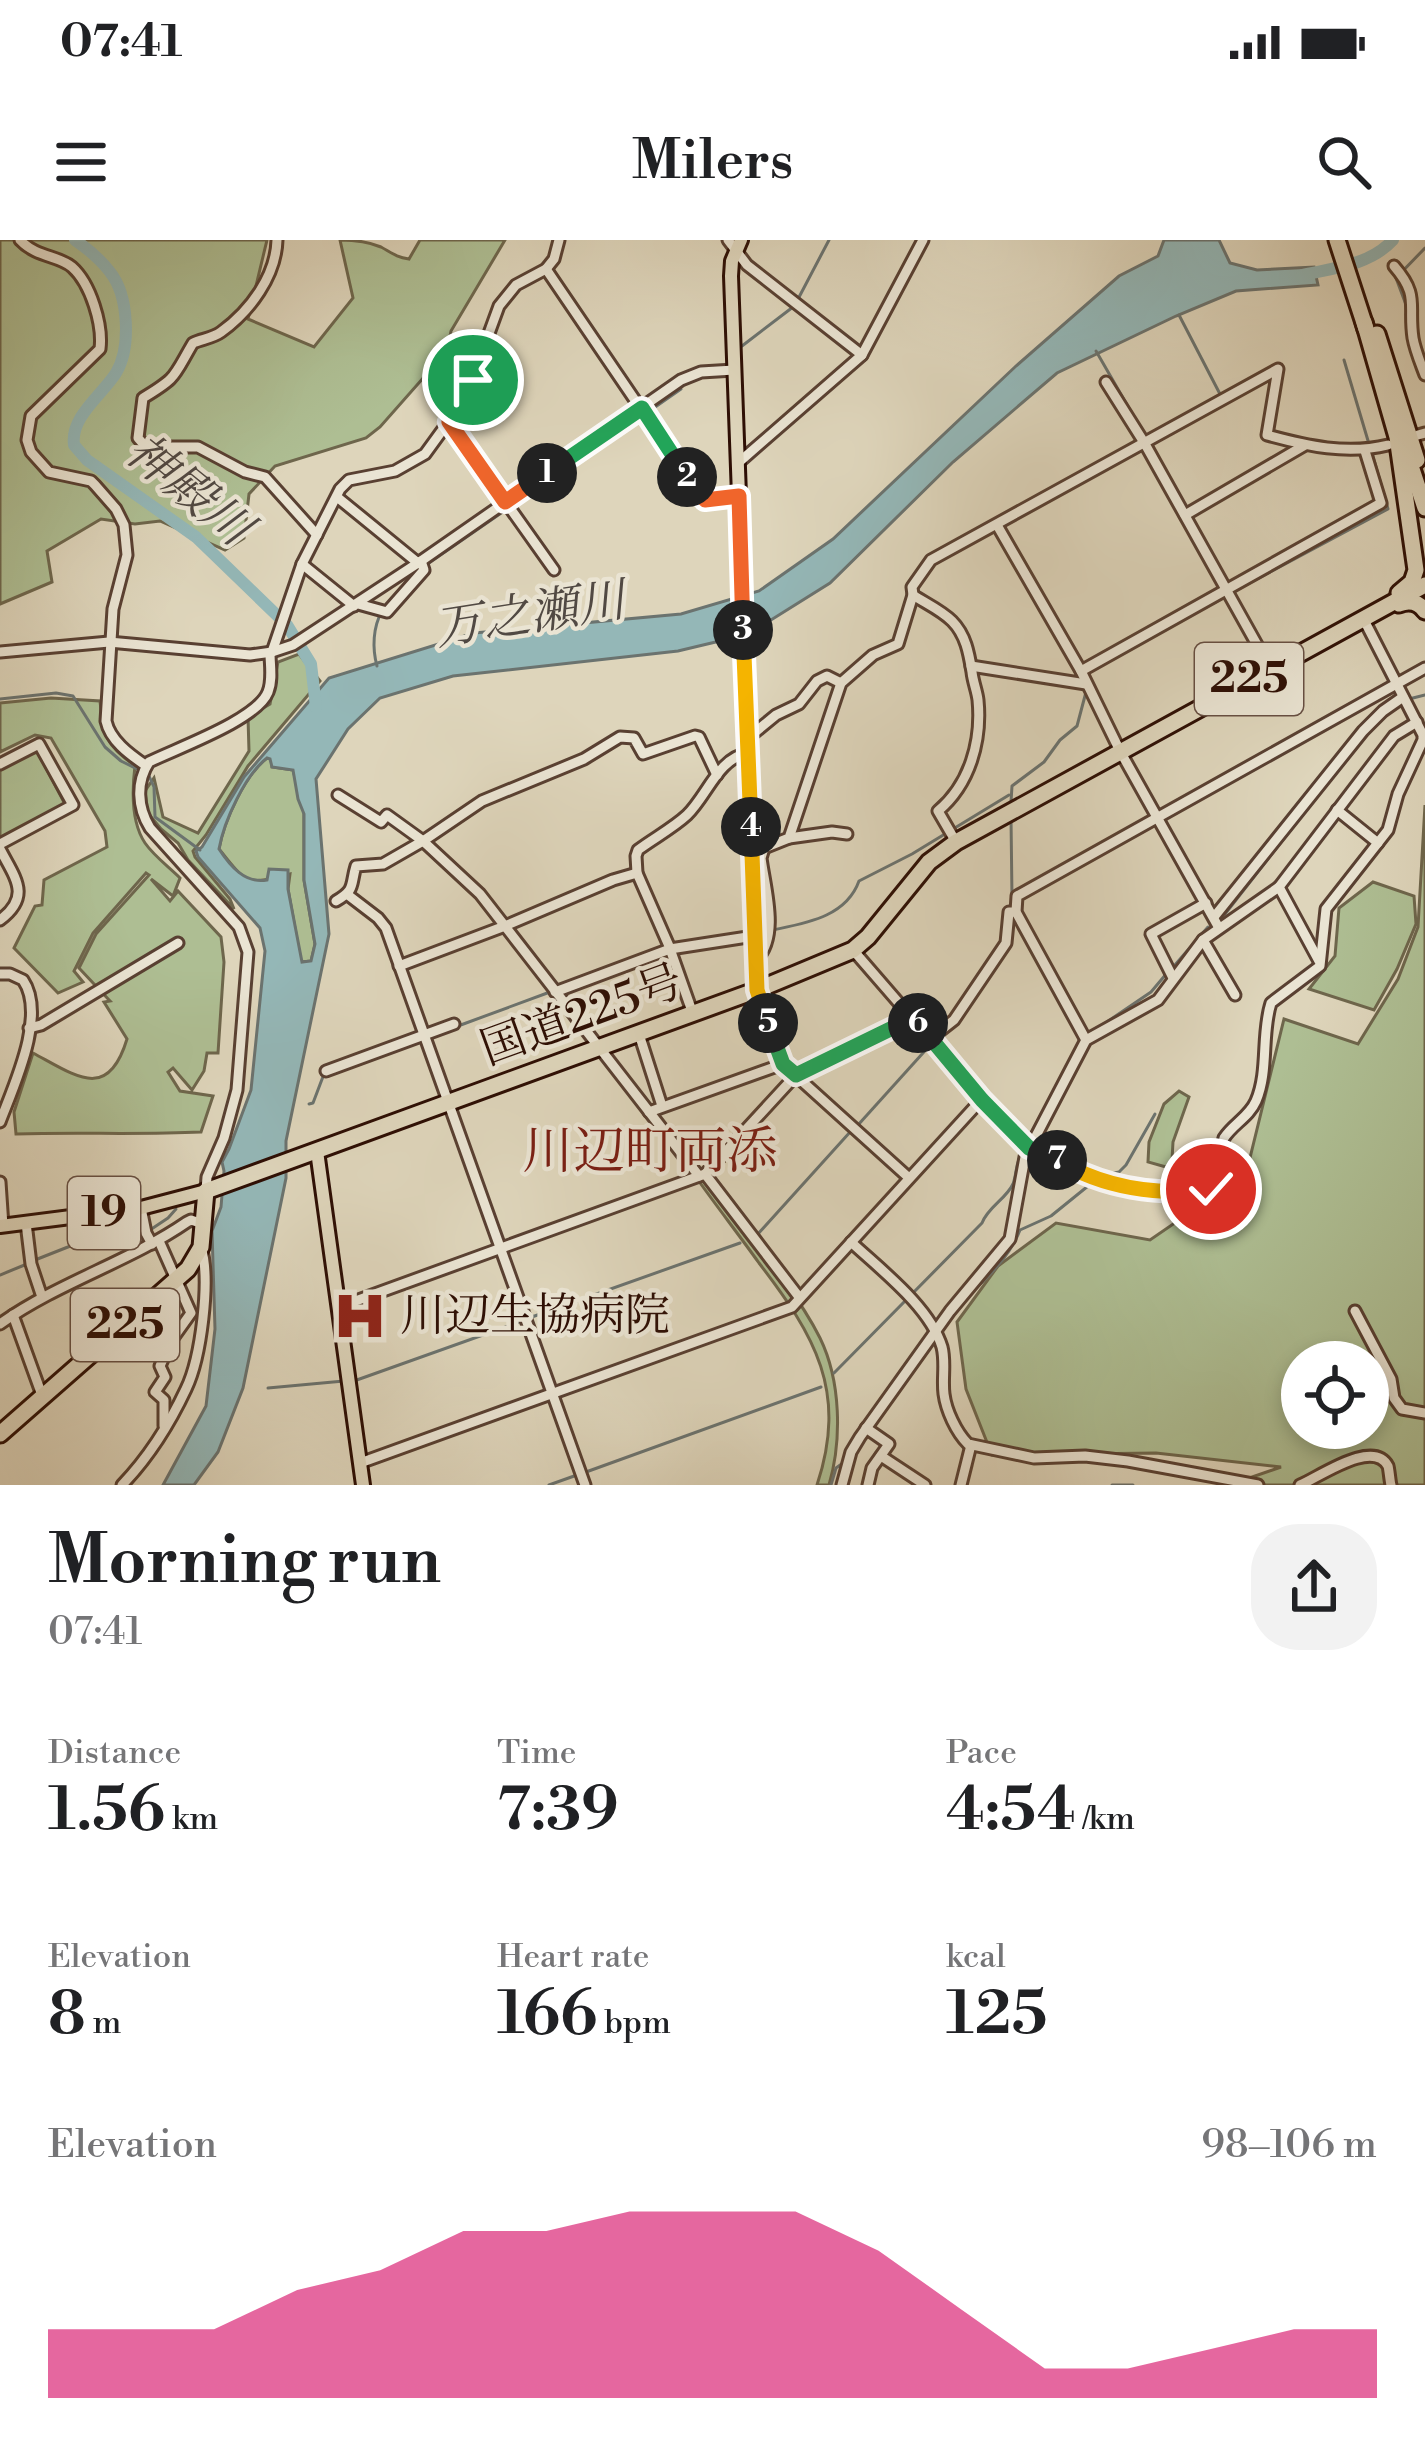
<!DOCTYPE html>
<html lang="en">
<head>
<meta charset="utf-8">
<style>
	:root { --surface:#fff; --page:#f2f2f2; --text:#202124; --muted:#757577; --accent:#db2777 }
	body { margin:0; font-family:"Libre Bodoni","Noto Serif JP",serif; background:var(--page); color:var(--text); height:100vh; display:flex; flex-direction:column; font-size:45px; white-space:nowrap }
	* { box-sizing:border-box; margin:0 }
	p { font-size:39px; color:var(--muted) }
	.icon { flex:none; width:66px; height:66px; fill:none; stroke:currentColor; stroke-width:2; stroke-linecap:round; stroke-linejoin:round }
	.map { position:relative; height:1245px; overflow:hidden }
	.side { display:flex; flex-direction:column; background:var(--surface); flex:1 }
	.side>* { flex:none }
	.buttons { position:absolute; left:1281px; top:1101px; display:grid; gap:24px }
	.buttons a { display:grid; place-items:center; width:108px; height:108px; border-radius:50%; background:var(--surface); box-shadow:0 6px 18px #0003; font-size:60px }
	.pin { position:absolute; display:grid; place-items:center; width:102px; height:102px; color:#fff; margin:-51px; border:6px solid #fff; border-radius:50%; box-shadow:0 3px 12px #0007 }
	.km { position:absolute; width:60px; height:60px; margin:-30px; border-radius:50%; background:#222; color:#fff; font-size:33px; line-height:60px; text-align:center }
	.round { display:grid; place-items:center; flex:none; width:126px; height:126px; border-radius:48px; background:var(--page) }
	.head { display:flex; align-items:center; justify-content:space-between; height:204px; padding:0 48px }
	h1 { font-size:66px; font-weight:600; line-height:90px }
	.stats { display:grid; grid-template-columns:repeat(3,1fr); gap:18px; height:204px; padding:12px 48px }
	.stats div { display:grid; align-content:center }
	.stats b { font-size:60px; font-weight:600 }
	.stats small { font-size:33px; font-weight:400 }
	.stats p { font-size:33px }
	.chart { height:336px; padding:24px 48px }
	.chart p { display:flex; justify-content:space-between }
	.chart svg { width:100%; height:216px; margin-top:12px; fill:var(--accent); opacity:.7 }
	.status { display:flex; justify-content:space-between; align-items:center; height:84px; padding:0 60px; background:var(--surface); direction:ltr }
	.status svg { height:33px; fill:currentColor }
	header { display:flex; justify-content:space-between; align-items:center; height:156px; padding:0 48px; background:var(--surface); font-size:54px; font-weight:600 }
	.map>svg:first-child { display:block }
	.green { fill:#aebe93; stroke:#6e664c; stroke-width:3; fill-rule:evenodd }
	.water { fill:#94b7b7; stroke:#6b736f; stroke-width:3; fill-rule:evenodd }
	.lines { fill:none; stroke-linecap:round; stroke-linejoin:round }
	.stream { stroke:#6b736f; stroke-width:3 }
	.river { stroke:#94b7b7; stroke-width:12 }
	.minor-casing { stroke:#594032; stroke-width:15 }
	.major-casing { stroke:#2d0e04; stroke-width:18 }
	.highway-casing { stroke:#2d0e04; stroke-width:21 }
	.minor { stroke:#eae4d3; stroke-width:9 }
	.major { stroke:#ded5bb; stroke-width:12 }
	.highway { stroke:#ded5bb; stroke-width:15 }
	.split-1-casing { stroke:#fff; stroke-width:24 }
	.split-2-casing { stroke:#fff; stroke-width:24 }
	.split-3-casing { stroke:#fff; stroke-width:24 }
	.split-4-casing { stroke:#fff; stroke-width:24 }
	.split-5-casing { stroke:#fff; stroke-width:24 }
	.split-6-casing { stroke:#fff; stroke-width:24 }
	.split-7-casing { stroke:#fff; stroke-width:24 }
	.split-8-casing { stroke:#fff; stroke-width:24 }
	.split-1 { stroke:#f0652b; stroke-width:15 }
	.split-2 { stroke:#22a559; stroke-width:15 }
	.split-3 { stroke:#f0652b; stroke-width:15 }
	.split-4 { stroke:#f5b400; stroke-width:15 }
	.split-5 { stroke:#f5b400; stroke-width:15 }
	.split-6 { stroke:#22a559; stroke-width:15 }
	.split-7 { stroke:#22a559; stroke-width:15 }
	.split-8 { stroke:#f5b400; stroke-width:15 }
	.labels { text-anchor:middle; dominant-baseline:central; stroke-width:9; stroke-linejoin:round; paint-order:stroke }
	.shield { fill:#eae4d3; stroke:#664e42; stroke-width:3 }
	.shield-label { font-size:42px; font-weight:bold; fill:#2d0e04 }
	.street-label { font-size:45px; fill:#2d0e04; stroke:#eae4d3 }
	.poi-label { font-size:45px; fill:#2d0e04; stroke:#eae4d3; text-anchor:start }
	.water-label { font-size:48px; font-style:italic; fill:#514943; stroke:#eae4d3 }
	.quarter-label { font-size:51px; fill:#7a1f14; stroke:#eae4d3 }
</style>
</head>
<body>
<div class="status"><b>07:41</b><svg viewBox="0 0 49 12"><path d="M0 12V9h3v3zM5 12V6h3v6zM10 12V3h3v9zM15 12V0h3v12zM26 1h20v11H26zM47 4h2v5h-2z"/></svg></div>
<header><svg class="icon" aria-label="menu" viewBox="0 0 24 24"><path d="M4 6h16M4 12h16M4 18h16"/></svg>Milers<svg class="icon" aria-label="search" viewBox="0 0 24 24"><circle cx="10" cy="10" r="6"/><path d="M15 15l6 6"/></svg></header>
<div class="map">
<svg width="1425" height="1245" viewBox="0 0 1425 1245">
	<rect width="100%" height="100%" fill="#ded5bb"/>
	<filter id="stains"><feTurbulence type="fractalNoise" baseFrequency=".00167" numOctaves="4"/><feColorMatrix values="0 0 0 0 .2 0 0 0 0 .09 0 0 0 0 .02 0 0 0 .5 -.17"/></filter>
	<radialGradient id="worn" r=".72"><stop offset=".6" stop-color="#630" stop-opacity="0"/><stop offset="1" stop-color="#630" stop-opacity=".3"/></radialGradient>
	<g class="green">
		<path d="M0,0H267L248,79L314,107L353,58L340,0C354,0 367,1 381,7C392,13 396,17 409,19L420,0H505L451,91L447,111L380,187L366,198L275,226L249,254L244,298L225,310L160,281L135,284L101,279L47,311L52,342L0,364Z"/>
		<path d="M299,414L320,441L248,526L206,595L193,611L195,617L230,659L234,669L188,620L178,603L161,589L147,572L145,551L154,538L163,577L198,593L249,511L248,477L270,464L278,422Z"/>
		<path d="M51,458L100,461C104,498 105,503 135,526C132,550 131,582 145,603C154,616 169,627 180,638L173,656L151,639L170,661L178,651L221,697L224,722L218,813H207L204,831L192,850L173,828L168,832L180,851L213,856L201,892C139,895 78,892 16,894L14,872L33,813C76,836 108,862 127,799L104,762L110,761L79,728L96,694L149,635L146,633L93,693L74,731L83,742L58,753L14,708L35,666L42,665L44,640L107,607L105,591L51,498L35,495L0,512V463Z"/>
		<path d="M36,509L66,566L0,599V528Z"/>
		<path d="M267,518L271,519L272,527L293,530L304,573V640L315,704L311,721L301,722L288,649L290,634C244,646 247,643 219,609C224,581 245,535 267,518Z"/>
		<path d="M1425,565V1245H1229L1281,1227L1156,1213L992,1215L966,1149L957,1082L998,1026L1056,983L1150,1000L1246,934L1284,779L1358,804L1398,739L1418,687ZM1302,1122H1368V1188H1302Z"/>
		<path d="M1373,642L1414,656L1416,684L1397,729L1374,770L1309,749L1335,716L1339,668Z"/>
		<path d="M1179,851L1189,857L1173,902L1172,920L1166,927L1148,922L1149,902L1164,864Z"/>
		<path d="M704,939C741,988 793,1044 820,1098C841,1141 842,1200 829,1245H817C848,1151 815,1096 759,1023C739,995 718,968 698,940Z"/>
	</g>
	<path class="water" d="M1164,0H1219L1230,23L1257,30L1314,27L1318,45L1236,51L1176,76L1057,133L953,222L830,343L771,380L724,400L678,411L453,436L380,458L348,489L316,539L329,694L286,901V938L243,1148L218,1212L194,1245H163L206,1166L215,1089L212,991L221,967L224,931L222,922L229,909L251,850L265,711L260,688L198,617L196,611L202,607L244,537L329,438L474,393L681,374L759,351L833,299L1016,126L1119,36L1158,16ZM267,518L270,519L272,527L293,530L298,559L304,574V640L315,704L311,721L302,722L288,649V630L269,629L267,640C245,644 230,626 219,609C224,581 245,535 267,518Z"/>
	<g class="lines">
		<g class="stream">
			<path d="M797,61L829,0"/>
			<path d="M1408,70L1396,38L1425,8"/>
			<path d="M1179,75L1221,156"/>
			<path d="M742,106L793,67"/>
			<path d="M1096,111L1145,196"/>
			<path d="M1344,120L1369,204"/>
			<path d="M648,172L681,149"/>
			<path d="M515,264L640,177"/>
			<path d="M426,325L507,269"/>
			<path d="M1231,353L1388,269L1372,213"/>
			<path d="M1158,393L1225,357"/>
			<path d="M377,426C372,408 373,387 382,371"/>
			<path d="M0,459L56,453L73,456L105,507L121,521L141,531"/>
			<path d="M1409,459L1425,455"/>
			<path d="M1376,484L1396,467"/>
			<path d="M149,536L154,547L155,577L200,610"/>
			<path d="M1011,562L1012,546L1044,522L1060,500L1077,486L1086,452"/>
			<path d="M1011,578L1012,658"/>
			<path d="M1225,674L1331,538"/>
			<path d="M773,690C806,683 846,677 859,641L912,614L1009,555"/>
			<path d="M1174,726L1208,687"/>
			<path d="M458,786L550,752"/>
			<path d="M1095,790L1151,752L1167,733"/>
			<path d="M309,864L313,863L324,834"/>
			<path d="M858,885L932,803"/>
			<path d="M1028,899L1081,800"/>
			<path d="M1100,936L1119,932L1126,925L1155,874"/>
			<path d="M150,990L168,978L176,969"/>
			<path d="M757,995L851,891"/>
			<path d="M35,1020L78,1003L122,1001L141,994"/>
			<path d="M0,1035L27,1024"/>
			<path d="M969,1055C989,1036 1010,1016 1020,990L1051,976L1093,942"/>
			<path d="M529,1078L740,1003"/>
			<path d="M834,1133L982,983C988,967 1006,959 1013,944C1017,934 1015,925 1021,915"/>
			<path d="M354,1141L522,1081"/>
			<path d="M268,1148L344,1141"/>
			<path d="M586,1232L821,1147"/>
			<path d="M549,1245L577,1235"/>
			<path d="M831,1245L836,1228L843,1223"/>
			<path d="M1112,1245H1133"/>
		</g>
		<g class="river">
			<path d="M75,0C88,9 101,20 110,32C129,56 131,108 116,133C102,155 70,177 74,205L87,220L196,297L287,385L311,424L316,467"/>
			<path d="M1302,35C1334,28 1370,25 1393,0"/>
		</g>
		<defs>
			<g id="minor">
				<path d="M20,0C37,18 58,15 72,27C91,44 103,85 100,109L31,176L27,200L31,212L49,232L91,241L95,245L116,269L124,285L127,315L113,369L106,481C110,500 129,514 145,525"/>
				<path d="M277,0C276,36 250,71 221,92C213,98 202,99 193,103C173,137 178,137 143,158L138,198L146,207H198L245,232L265,237L317,295"/>
				<path d="M728,0L747,25L862,115"/>
				<path d="M1394,26C1420,56 1408,64 1413,98C1415,110 1421,124 1425,135"/>
				<path d="M546,29L700,256L705,260L739,256"/>
				<path d="M1106,142L1145,204L1270,428"/>
				<path d="M449,182L554,330"/>
				<path d="M1418,195L1425,193"/>
				<path d="M738,223L862,115L923,0"/>
				<path d="M337,257L418,323"/>
				<path d="M1185,275L1305,205"/>
				<path d="M997,285L1081,431L1120,511L1219,688"/>
				<path d="M302,324L354,366"/>
				<path d="M913,355C925,363 941,370 952,381C966,395 969,414 972,432C973,442 977,451 978,460C982,501 970,544 938,571L956,602"/>
				<path d="M358,364L387,372L424,330L421,321"/>
				<path d="M0,412L109,402L250,415L272,412L293,405L421,321L681,140L701,132L734,130"/>
				<path d="M272,412L302,324L340,249L349,240L395,231L425,214L465,159L499,66L516,45L546,29L554,19L559,0"/>
				<path d="M971,426L1086,444"/>
				<path d="M1081,431L1381,263L1365,211"/>
				<path d="M748,498L776,475L799,464L817,441L827,436L841,443"/>
				<path d="M0,524L39,504L73,565L0,604"/>
				<path d="M338,555L381,582L387,575L423,601L480,654L699,936"/>
				<path d="M1337,570L1378,603"/>
				<path d="M789,598L832,592L847,594"/>
				<path d="M751,607L764,608L789,598L841,443L873,415L898,404L913,355L912,347L931,320L1278,129L1267,195C1307,206 1347,215 1388,205"/>
				<path d="M0,609C15,638 32,656 0,680"/>
				<path d="M348,655L378,678L386,688L585,1245"/>
				<path d="M336,661C356,649 350,646 356,626L383,624L423,601L482,561L584,519L620,497L634,498L643,514L695,496L699,497L717,535"/>
				<path d="M1214,677L1363,491L1383,471L1403,457"/>
				<path d="M1203,700L1235,755"/>
				<path d="M853,710L982,859L1029,908L1092,938L1117,945L1159,951L1183,952L1211,949L1224,898C1233,884 1249,877 1256,861C1269,831 1261,794 1271,763L1320,726L1326,669L1388,590L1398,554L1423,500V495L1364,380"/>
				<path d="M756,720C780,696 765,649 761,618L764,608"/>
				<path d="M1319,721L1279,647L1394,496L1417,482"/>
				<path d="M399,726L505,686L613,640L637,633"/>
				<path d="M0,734H10L23,740C47,775 14,845 0,882"/>
				<path d="M1173,738L1151,694L1206,663"/>
				<path d="M757,751L783,824L908,937"/>
				<path d="M555,752L670,709L754,696"/>
				<path d="M693,774L669,706L637,633L636,616L638,610C654,598 673,588 687,575C707,556 718,518 748,513"/>
				<path d="M29,788L41,785L178,703"/>
				<path d="M639,794L662,866"/>
				<path d="M931,798L954,780L1006,703L1009,672H1016"/>
				<path d="M1086,800L1016,672L1017,656L1425,428"/>
				<path d="M326,831L454,784"/>
				<path d="M649,872L783,824"/>
				<path d="M705,934L799,1057"/>
				<path d="M0,942L3,986"/>
				<path d="M206,950L207,937L224,898L237,850L248,712L239,687L150,588C137,567 136,542 149,522C177,508 257,480 268,452C273,440 270,425 270,413"/>
				<path d="M141,968L146,993L152,1004"/>
				<path d="M26,983L31,1024L42,1057"/>
				<path d="M159,1001L191,1073L171,1101L160,1126L165,1137L155,1152L164,1160V1186"/>
				<path d="M851,1002C881,1030 930,1067 942,1107C946,1122 942,1139 944,1154C946,1170 956,1192 968,1204L1034,1218L1085,1216L1128,1221L1258,1245"/>
				<path d="M339,1067L705,934L796,835L913,778"/>
				<path d="M1355,1071L1391,1139L1394,1158L1402,1169L1425,1173"/>
				<path d="M13,1075L43,1158"/>
				<path d="M0,1084C59,1042 129,1022 187,982L191,980L203,984"/>
				<path d="M866,1188L889,1204L872,1228L868,1245"/>
				<path d="M881,1216L925,1245"/>
				<path d="M360,1223L792,1067L982,859"/>
				<path d="M122,1245C148,1218 170,1183 186,1149C201,1118 211,1040 201,1007"/>
				<path d="M842,1245L851,1212L860,1197L950,1071L1010,999L1025,917L1086,800L1158,760L1203,700L1279,647"/>
				<path d="M961,1245L971,1205"/>
				<path d="M1300,1245C1318,1238 1373,1198 1388,1226C1389,1229 1390,1242 1391,1245"/>
			</g>
			<g id="major">
				<path d="M741,0L732,21L731,36L757,750"/>
				<path d="M317,911L363,1245"/>
				<path d="M0,986L141,968L206,951"/>
			</g>
			<g id="highway">
				<path d="M1337,0L1366,89"/>
				<path d="M1364,82L1397,197L1416,330L1412,342L1399,353"/>
				<path d="M1377,94L1417,220"/>
				<path d="M1407,214L1425,268"/>
				<path d="M1399,364C1409,360 1419,362 1425,371"/>
				<path d="M0,1194L188,1029L201,1007L206,951L757,750L853,710L868,697L929,622L956,602L1425,345"/>
			</g>
		</defs>
		<use href="#minor" class="minor-casing"/>
		<use href="#major" class="major-casing"/>
		<use href="#highway" class="highway-casing"/>
		<use href="#minor" class="minor"/>
		<use href="#major" class="major"/>
		<use href="#highway" class="highway"/>
	</g>
	<g class="lines">
		<defs>
			<path id="split-1" d="M473,140L465,159L449,182L505,262L547,233"/>
			<path id="split-2" d="M547,233L642,168L687,237"/>
			<path id="split-3" d="M687,237L705,260L739,256L743,390"/>
			<path id="split-4" d="M743,390L751,587"/>
			<path id="split-5" d="M751,587L757,750L768,783"/>
			<path id="split-6" d="M768,783L783,824L796,835L913,778L918,783"/>
			<path id="split-7" d="M918,783L982,860L1029,908L1057,920"/>
			<path id="split-8" d="M1057,920C1104,948 1158,956 1211,949"/>
		</defs>
		<use href="#split-1" class="split-1-casing"/>
		<use href="#split-2" class="split-2-casing"/>
		<use href="#split-3" class="split-3-casing"/>
		<use href="#split-4" class="split-4-casing"/>
		<use href="#split-5" class="split-5-casing"/>
		<use href="#split-6" class="split-6-casing"/>
		<use href="#split-7" class="split-7-casing"/>
		<use href="#split-8" class="split-8-casing"/>
		<use href="#split-1" class="split-1"/>
		<use href="#split-2" class="split-2"/>
		<use href="#split-3" class="split-3"/>
		<use href="#split-4" class="split-4"/>
		<use href="#split-5" class="split-5"/>
		<use href="#split-6" class="split-6"/>
		<use href="#split-7" class="split-7"/>
		<use href="#split-8" class="split-8"/>
	</g>
	<defs>
		<symbol id="hospital-bare" viewBox="-9 -9 18 18"><path d="M-5-5h3v3.5h4V-5h3V5h-3V1.5h-4V5h-3Z" fill="#8f2418" stroke="#eae4d3" stroke-width="2.5" paint-order="stroke"/></symbol>
	</defs>
	<g fill-rule="evenodd">
		<use href="#hospital-bare" x="322" y="1038" width="76" height="76"/>
	</g>
	<g class="labels">
		<g class="shield">
			<rect x="1195" y="403" width="108" height="72" rx="9"/>
			<rect x="68" y="937" width="72" height="72" rx="9"/>
			<rect x="71" y="1049" width="108" height="72" rx="9"/>
		</g>
		<g class="shield-label">
			<text x="1249" y="439">225</text>
			<text x="104" y="973">19</text>
			<text x="125" y="1085">225</text>
		</g>
		<g class="street-label">
			<text transform="translate(582 776) rotate(-20)">国道225号</text>
		</g>
		<g class="poi-label">
			<text x="400" y="1076">川辺生協病院</text>
		</g>
		<g class="water-label">
			<text transform="translate(188 251) rotate(39)">神殿川</text>
			<text transform="translate(530 376) rotate(-9)">万之瀬川</text>
		</g>
		<g class="quarter-label">
			<text x="650" y="913">川辺町両添</text>
		</g>
	</g>
	<rect width="100%" height="100%" filter="url(#stains)"/>
	<rect width="100%" height="100%" fill="url(#worn)"/>
</svg>
<div class="buttons">
<a><svg class="icon" aria-label="locate" viewBox="0 0 24 24"><circle cx="12" cy="12" r="6"/><path d="M12 2v4M12 18v4M2 12h4M18 12h4"/></svg></a>
</div>
<div class="pin" style="left:473px;top:140px;background:#1e9e55"><svg class="icon" aria-label="arrive" viewBox="0 0 24 24"><path d="M6 21V4h12l-3 4 3 4H6"/></svg></div>
<div class="pin" style="left:1211px;top:949px;background:#d93025"><svg class="icon" aria-label="check" viewBox="0 0 24 24"><path d="M5 12l5 5 9-10"/></svg></div>
<b class="km" style="left:547px;top:233px">1</b>
<b class="km" style="left:687px;top:237px">2</b>
<b class="km" style="left:743px;top:390px">3</b>
<b class="km" style="left:751px;top:587px">4</b>
<b class="km" style="left:768px;top:783px">5</b>
<b class="km" style="left:918px;top:783px">6</b>
<b class="km" style="left:1057px;top:920px">7</b>
</div>
<section class="side">
<div class="head"><div><h1>Morning run</h1><p>07:41</p></div><a class="round"><svg class="icon" aria-label="share" viewBox="0 0 24 24"><path d="M12 15V3M7 8l5-5 5 5M5 13v7h14v-7"/></svg></a></div>
<div class="stats">
<div><p>Distance</p><b>1.56<small> km</small></b></div>
<div><p>Time</p><b>7:39</b></div>
<div><p>Pace</p><b>4:54<small> /km</small></b></div>
</div>
<div class="stats">
<div><p>Elevation</p><b>8<small> m</small></b></div>
<div><p>Heart rate</p><b>166<small> bpm</small></b></div>
<div><p>kcal</p><b>125</b></div>
</div>
<div class="chart"><p><span>Elevation</span>98–106 m</p>
<svg viewBox="0 0 160 44" preserveAspectRatio="none"><path d="M0 44V30L10 30L20 30L30 22L40 18L50 10L60 10L70 6L80 6L90 6L100 14L110 26L120 38L130 38L140 34L150 30L160 30V44z"/></svg>
</div>
</section>
</body>
</html>
